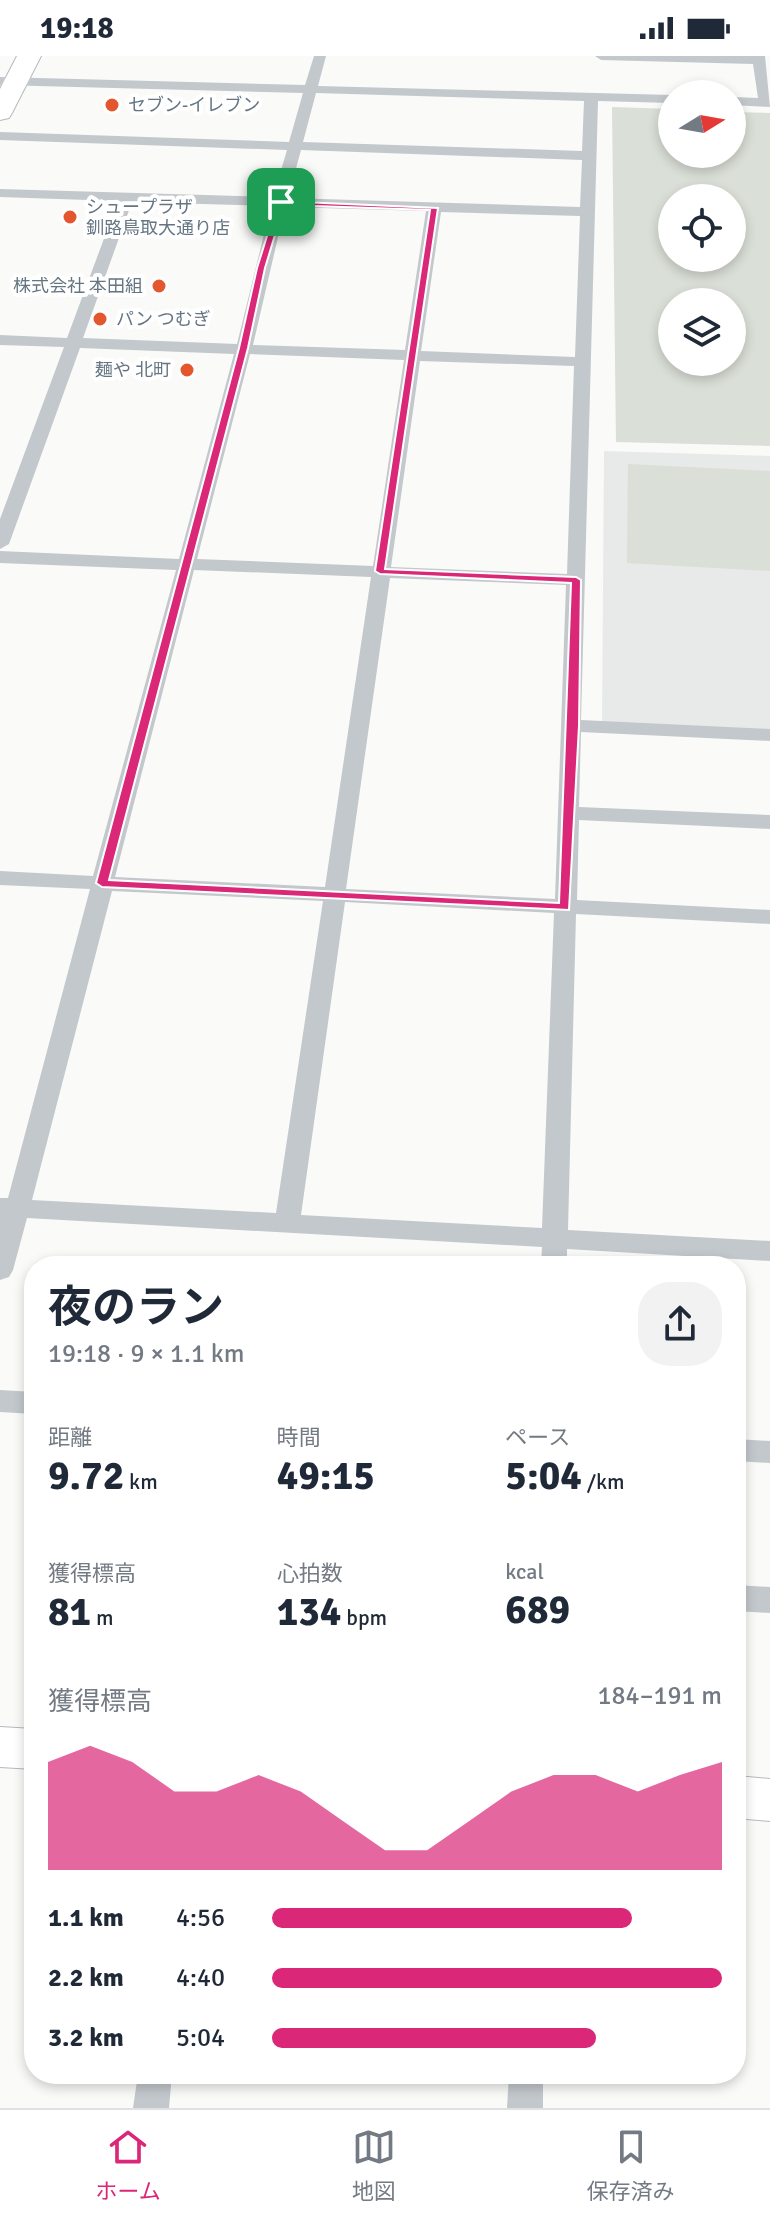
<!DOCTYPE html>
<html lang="ja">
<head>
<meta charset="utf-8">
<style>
	:root { --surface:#fff; --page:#f2f2f3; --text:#1f2937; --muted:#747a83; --line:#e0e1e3; --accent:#db2777 }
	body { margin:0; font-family:Signika,"Noto Sans JP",sans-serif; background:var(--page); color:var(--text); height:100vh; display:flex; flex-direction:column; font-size:30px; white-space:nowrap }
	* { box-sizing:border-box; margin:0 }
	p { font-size:26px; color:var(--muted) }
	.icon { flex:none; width:44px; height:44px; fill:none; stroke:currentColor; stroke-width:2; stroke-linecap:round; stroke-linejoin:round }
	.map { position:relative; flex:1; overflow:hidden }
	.side { position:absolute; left:24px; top:1200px; width:722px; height:828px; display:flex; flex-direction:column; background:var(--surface); border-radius:32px; box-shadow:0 4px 12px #0003 }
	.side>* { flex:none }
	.needle { width:52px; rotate:79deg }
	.buttons { position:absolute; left:658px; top:24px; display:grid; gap:16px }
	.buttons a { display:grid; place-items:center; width:88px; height:88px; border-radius:50%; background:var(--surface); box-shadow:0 4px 12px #0003; font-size:40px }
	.pin { position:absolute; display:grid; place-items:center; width:68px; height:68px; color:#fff; margin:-34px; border-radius:16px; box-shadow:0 4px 12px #0006 }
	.round { display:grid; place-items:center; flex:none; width:84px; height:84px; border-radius:32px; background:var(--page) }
	.head { display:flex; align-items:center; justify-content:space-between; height:136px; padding:0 24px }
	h1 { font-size:44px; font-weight:700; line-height:60px }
	.stats { display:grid; grid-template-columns:repeat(3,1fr); gap:12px; height:136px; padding:8px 24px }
	.stats div { display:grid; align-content:center }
	.stats b { font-size:40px; font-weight:700 }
	.stats small { font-size:22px; font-weight:400 }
	.stats p { font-size:22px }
	.chart { height:224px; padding:16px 24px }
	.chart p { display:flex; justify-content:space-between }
	.chart svg { width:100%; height:144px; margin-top:8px; fill:var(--accent); opacity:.7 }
	ul { padding:0 24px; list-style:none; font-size:26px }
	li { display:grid; grid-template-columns:128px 96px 1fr; align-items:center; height:60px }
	li i { height:20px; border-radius:10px; background:var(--accent) }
	.status { display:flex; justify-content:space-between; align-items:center; height:56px; padding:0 40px; background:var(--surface); direction:ltr }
	.status svg { height:22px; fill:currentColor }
	.tab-bar { display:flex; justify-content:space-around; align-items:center; height:112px; border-top:2px solid var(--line); background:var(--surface); font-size:22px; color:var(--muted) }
	.tab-bar a { display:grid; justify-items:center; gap:4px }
	.tab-bar .on { color:var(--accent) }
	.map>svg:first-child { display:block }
	.built { fill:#e8e9e9 }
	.green { fill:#dadfd7; fill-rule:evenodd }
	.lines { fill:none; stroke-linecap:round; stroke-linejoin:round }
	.secondary-casing { stroke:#b3babf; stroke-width:2 }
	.highway-casing { stroke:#b4b9bd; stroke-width:2 }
	.street { fill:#c3c8cc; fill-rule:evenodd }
	.secondary { fill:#fff; fill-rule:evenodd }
	.highway { fill:#fff; fill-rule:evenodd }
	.route { fill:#db2777; stroke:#fff; stroke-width:2; fill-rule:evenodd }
	.poi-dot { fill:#e4572e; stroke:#fff; stroke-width:3 }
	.labels { text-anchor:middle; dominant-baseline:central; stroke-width:8; stroke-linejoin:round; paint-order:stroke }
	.far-poi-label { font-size:18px; fill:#657683; stroke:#fff; text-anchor:start }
</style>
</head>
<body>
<div class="status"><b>19:18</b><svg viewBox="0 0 49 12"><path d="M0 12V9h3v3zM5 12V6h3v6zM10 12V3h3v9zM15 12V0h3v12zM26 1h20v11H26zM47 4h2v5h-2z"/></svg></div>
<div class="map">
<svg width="770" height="2052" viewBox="0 0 770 2052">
	<rect width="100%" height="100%" fill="#fafaf8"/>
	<path class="built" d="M604,395L770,400V676L602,669Z"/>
	<g class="green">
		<path d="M612,51L672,53V98H732V56L770,57V390L616,386ZM672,142H732V202H672ZM672,246H732V306H672Z"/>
		<path d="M628,408L770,415V515L627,507Z"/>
	</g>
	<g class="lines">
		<defs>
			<g id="secondary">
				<path d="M0,1671L34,1673V1713L0,1711Z"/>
				<path d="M736,1720L770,1723V1765L736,1762Z"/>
			</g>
			<path id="highway" d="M17,0H41L12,57L9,62L0,64V33Z"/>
		</defs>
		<use href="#secondary" class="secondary-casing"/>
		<use href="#highway" class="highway-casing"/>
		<g class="street">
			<path d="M314,0H326L318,30L672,39V47L598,45L581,664L770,673V685L581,676L579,751L770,759V773L579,764L577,844L770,854V868L576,858L568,1174L770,1185V1205L567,1193V1210H541L542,1191L27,1162L13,1214L9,1221L0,1224V1142H8L90,833L0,829V815L93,820L176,514L0,507V495L179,503L234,298L80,292L9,488L0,493V463L64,291L0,289V279L67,282L118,145L0,141V133L273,141L287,94L0,84V76L289,86L303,37L0,29V21L305,29ZM316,37L584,45L582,95L303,86ZM301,94L582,104L580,151L288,142ZM132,146L271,150L237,288L83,282ZM285,151L426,155L405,294L253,289ZM441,156L580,160L575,301L421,295ZM250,298L404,304L373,510L197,503ZM420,305L574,310L567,518L391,511ZM194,514L371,521L325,831L115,821ZM390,522L566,529L555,843L346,833ZM112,835L323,845L276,1157L32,1144ZM345,846L554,857L542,1172L301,1159Z"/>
			<path d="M595,0H765L770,51L732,49V41L758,42L753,8L601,4Z"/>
			<path d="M0,1334L34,1336V1358L0,1356Z"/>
			<path d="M736,1383L770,1385V1407L736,1405Z"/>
			<path d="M736,1529L770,1531V1557L736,1555Z"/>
			<path d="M138,2018H172L169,2052H133Z"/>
			<path d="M509,2018H543V2052H507Z"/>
		</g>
		<use href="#secondary" class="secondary"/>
		<use href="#highway" class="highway"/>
	</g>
	<path class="route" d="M278,145L438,152L385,513L576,521L581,524L579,670L569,854L102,831L96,827L239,292L257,212ZM284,149L430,154L375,515L380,518L571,527L559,847L109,824L248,292L265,212Z"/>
	<g class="poi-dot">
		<circle cx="112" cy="49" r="8"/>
		<circle cx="70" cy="161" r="8"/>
		<circle cx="159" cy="230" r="8"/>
		<circle cx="100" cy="263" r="8"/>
		<circle cx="187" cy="314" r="8"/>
	</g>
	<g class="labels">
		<g class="far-poi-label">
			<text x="128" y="49">セブン-イレブン</text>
			<text x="86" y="151">シュープラザ<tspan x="86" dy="21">釧路鳥取大通り店</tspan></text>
			<text x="143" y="230" text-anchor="end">株式会社 本田組</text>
			<text x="116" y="263">パン つむぎ</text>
			<text x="171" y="314" text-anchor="end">麺や 北町</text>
		</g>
	</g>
</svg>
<div class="buttons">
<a><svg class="needle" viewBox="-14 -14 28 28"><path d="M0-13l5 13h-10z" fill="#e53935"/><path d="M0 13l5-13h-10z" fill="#747a83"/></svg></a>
<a><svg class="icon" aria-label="locate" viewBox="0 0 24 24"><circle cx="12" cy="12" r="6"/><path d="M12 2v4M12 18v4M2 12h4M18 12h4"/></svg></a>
<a><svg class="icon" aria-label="layers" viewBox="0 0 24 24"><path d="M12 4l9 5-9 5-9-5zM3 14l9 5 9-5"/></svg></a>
</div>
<div class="pin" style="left:281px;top:146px;background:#1e9e55"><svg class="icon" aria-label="arrive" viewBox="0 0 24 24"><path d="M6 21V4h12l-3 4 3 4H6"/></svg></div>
<section class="side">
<div class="head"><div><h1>夜のラン</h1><p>19:18 · 9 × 1.1 km</p></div><a class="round"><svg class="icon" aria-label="share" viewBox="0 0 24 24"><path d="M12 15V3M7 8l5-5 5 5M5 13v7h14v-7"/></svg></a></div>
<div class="stats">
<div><p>距離</p><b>9.72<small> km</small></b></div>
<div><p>時間</p><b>49:15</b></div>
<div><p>ペース</p><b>5:04<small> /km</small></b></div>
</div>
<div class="stats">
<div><p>獲得標高</p><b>81<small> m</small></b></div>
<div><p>心拍数</p><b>134<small> bpm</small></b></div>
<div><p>kcal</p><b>689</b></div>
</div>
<div class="chart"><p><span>獲得標高</span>184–191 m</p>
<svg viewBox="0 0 160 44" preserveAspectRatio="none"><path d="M0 44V11L10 6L20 11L30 20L40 20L50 15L60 20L70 29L80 38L90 38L100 29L110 20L120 15L130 15L140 20L150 15L160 11V44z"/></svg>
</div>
<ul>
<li><b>1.1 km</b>4:56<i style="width:80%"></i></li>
<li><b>2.2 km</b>4:40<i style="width:100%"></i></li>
<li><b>3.2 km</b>5:04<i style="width:72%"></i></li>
</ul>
</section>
</div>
<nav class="tab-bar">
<a class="on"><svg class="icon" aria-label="home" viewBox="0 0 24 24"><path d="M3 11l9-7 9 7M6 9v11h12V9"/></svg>ホーム</a>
<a><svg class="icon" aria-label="map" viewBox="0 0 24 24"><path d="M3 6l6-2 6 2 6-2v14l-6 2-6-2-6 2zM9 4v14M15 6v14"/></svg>地図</a>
<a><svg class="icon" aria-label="saved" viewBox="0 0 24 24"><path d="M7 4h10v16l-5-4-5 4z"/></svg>保存済み</a>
</nav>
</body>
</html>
